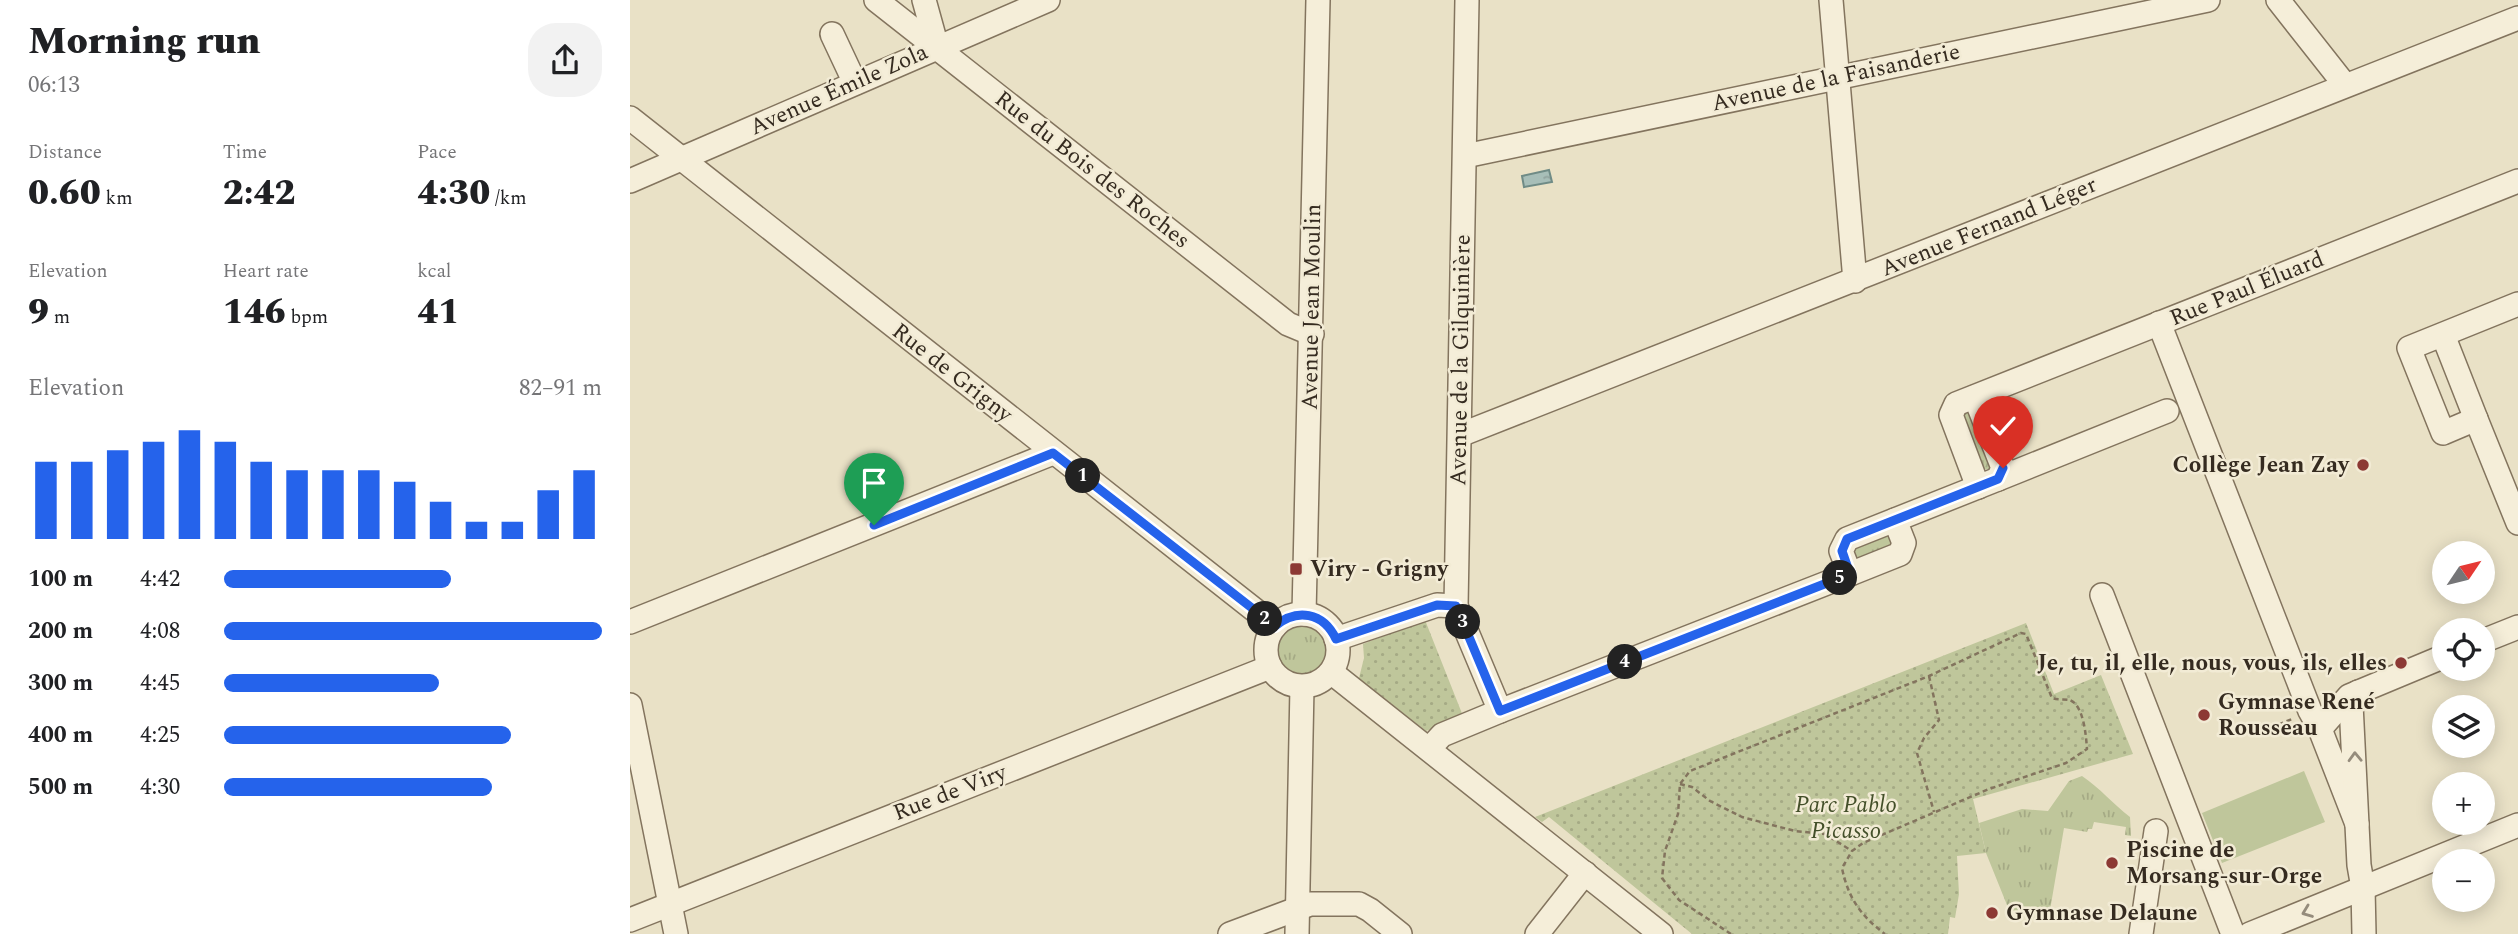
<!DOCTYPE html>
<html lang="en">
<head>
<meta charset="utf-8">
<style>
	:root { --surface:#fff; --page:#f2f2f2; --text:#202124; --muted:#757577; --accent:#2563eb }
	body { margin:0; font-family:Spectral,serif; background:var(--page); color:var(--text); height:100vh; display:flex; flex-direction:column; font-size:26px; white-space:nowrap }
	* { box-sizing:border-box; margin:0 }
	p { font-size:23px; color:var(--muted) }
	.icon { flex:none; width:38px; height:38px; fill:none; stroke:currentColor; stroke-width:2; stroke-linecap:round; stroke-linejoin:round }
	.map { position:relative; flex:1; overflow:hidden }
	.sheet { display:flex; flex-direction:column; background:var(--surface); width:630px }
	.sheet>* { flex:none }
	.needle { width:46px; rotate:55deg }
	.fabs { position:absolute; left:1802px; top:541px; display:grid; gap:14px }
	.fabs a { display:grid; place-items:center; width:63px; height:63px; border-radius:50%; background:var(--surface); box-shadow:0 4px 18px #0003; font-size:35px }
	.pin { position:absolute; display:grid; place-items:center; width:60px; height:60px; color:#fff; margin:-72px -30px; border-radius:50% 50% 50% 0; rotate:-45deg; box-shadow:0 0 7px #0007 }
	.pin .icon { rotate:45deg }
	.km { position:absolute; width:35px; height:35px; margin:-18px; border-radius:50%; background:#222; color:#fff; font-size:19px; line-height:35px; text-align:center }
	.round { display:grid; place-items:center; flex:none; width:74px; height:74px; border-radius:28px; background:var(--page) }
	.overview { display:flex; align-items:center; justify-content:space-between; height:119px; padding:0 28px }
	h1 { font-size:38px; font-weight:800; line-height:52px }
	.stats { display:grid; grid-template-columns:repeat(3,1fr); gap:10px; height:119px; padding:7px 28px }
	.stats div { display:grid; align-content:center }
	.stats b { font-size:35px; font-weight:800 }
	.stats small { font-size:19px; font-weight:400 }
	.stats p { font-size:19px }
	.chart { height:196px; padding:14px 28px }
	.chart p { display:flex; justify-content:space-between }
	.chart svg { width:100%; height:126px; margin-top:7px; stroke:var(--accent); stroke-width:6 }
	ul { padding:0 28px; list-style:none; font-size:23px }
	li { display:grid; grid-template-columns:112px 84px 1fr; align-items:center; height:52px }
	li i { height:18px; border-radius:9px; background:var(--accent) }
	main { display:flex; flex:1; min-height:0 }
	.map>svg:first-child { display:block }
	.grass { fill:url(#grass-tufts) }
	.park { fill:url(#park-dots) }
	.pitch { fill:#bfc69b }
	.water { fill:url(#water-ripples); stroke:#6f8b86; stroke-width:2 }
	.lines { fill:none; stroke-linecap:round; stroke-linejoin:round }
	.minor-casing { stroke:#83745e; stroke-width:26 }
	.path { stroke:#83745e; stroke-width:2.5; stroke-dasharray:5 3.5; stroke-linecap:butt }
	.minor { stroke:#f5eed9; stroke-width:23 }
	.oneway { stroke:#958c7c }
	.route-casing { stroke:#fff; stroke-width:14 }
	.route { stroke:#2563eb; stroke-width:9 }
	.poi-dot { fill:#8c3934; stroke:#f2ebd5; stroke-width:2.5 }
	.labels { text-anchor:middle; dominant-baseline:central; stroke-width:5; stroke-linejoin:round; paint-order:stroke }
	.street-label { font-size:23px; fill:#352b20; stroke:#f2ebd5 }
	.poi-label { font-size:23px; font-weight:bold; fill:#352b20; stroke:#f2ebd5; text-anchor:start }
	.park-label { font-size:23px; font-style:italic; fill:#434f29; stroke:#f2ebd5 }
</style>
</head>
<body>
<main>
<section class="sheet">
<div class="overview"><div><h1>Morning run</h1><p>06:13</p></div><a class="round"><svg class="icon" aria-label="share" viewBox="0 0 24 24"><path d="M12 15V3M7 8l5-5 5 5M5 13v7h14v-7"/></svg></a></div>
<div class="stats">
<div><p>Distance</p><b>0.60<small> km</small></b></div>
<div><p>Time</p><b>2:42</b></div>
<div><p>Pace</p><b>4:30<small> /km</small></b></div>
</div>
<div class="stats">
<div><p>Elevation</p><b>9<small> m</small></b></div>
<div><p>Heart rate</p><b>146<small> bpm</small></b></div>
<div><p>kcal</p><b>41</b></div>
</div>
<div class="chart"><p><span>Elevation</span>82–91 m</p>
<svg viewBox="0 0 160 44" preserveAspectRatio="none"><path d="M5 44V17M15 44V17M25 44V13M35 44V10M45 44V6M55 44V10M65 44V17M75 44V20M85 44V20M95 44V20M105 44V24M115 44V31M125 44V38M135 44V38M145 44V27M155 44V20"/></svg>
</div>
<ul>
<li><b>100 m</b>4:42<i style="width:60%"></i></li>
<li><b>200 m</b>4:08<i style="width:100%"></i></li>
<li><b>300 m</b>4:45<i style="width:57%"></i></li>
<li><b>400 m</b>4:25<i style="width:76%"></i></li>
<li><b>500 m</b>4:30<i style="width:71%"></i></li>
</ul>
</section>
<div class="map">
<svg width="1888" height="934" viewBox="0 0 1888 934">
	<defs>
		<pattern id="grass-tufts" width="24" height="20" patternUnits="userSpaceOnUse" patternTransform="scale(1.75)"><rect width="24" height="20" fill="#bfc69b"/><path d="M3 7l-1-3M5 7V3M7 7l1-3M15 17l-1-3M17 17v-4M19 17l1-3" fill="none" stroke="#a5aa85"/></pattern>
		<pattern id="park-dots" width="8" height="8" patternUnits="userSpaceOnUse" patternTransform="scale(1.75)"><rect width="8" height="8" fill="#bfc69b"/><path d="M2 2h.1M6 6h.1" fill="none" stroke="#a5aa85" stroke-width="1.8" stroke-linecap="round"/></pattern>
		<pattern id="water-ripples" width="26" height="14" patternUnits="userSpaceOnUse" patternTransform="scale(1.75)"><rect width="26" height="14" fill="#a7beb8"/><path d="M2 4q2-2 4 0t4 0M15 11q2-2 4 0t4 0" fill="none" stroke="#90a39e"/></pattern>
	</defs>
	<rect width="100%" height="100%" fill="#e9e1c6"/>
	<g class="grass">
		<path d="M1340,408L1365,463L1360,470L1351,468L1331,412Z"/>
		<path d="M1257,531L1264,547L1224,560L1220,550Z"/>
		<circle cx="673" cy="651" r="25"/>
		<path d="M1452,776C1470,788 1483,804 1500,817L1501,836L1495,835L1496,827L1464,822L1462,829H1458L1457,832L1434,828L1419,916L1379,910L1356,853L1349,823L1392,809L1418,811L1439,781Z"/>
	</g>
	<g class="park">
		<path d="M795,620L833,716L796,731L729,678L734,658L733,644Z"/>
		<path d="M1396,623L1424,694L1471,675L1503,754L1343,799L1356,853L1327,856L1329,894L1325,918L1320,917L1318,934H1062L919,817L912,822L905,817Z"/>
	</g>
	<path class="pitch" d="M1674,771L1695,822L1592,863L1572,813Z"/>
	<path class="water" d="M919,170L922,182L894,187L892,176Z"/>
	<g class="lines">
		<defs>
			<g id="minor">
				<path d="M246,0L658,324L682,334"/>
				<path d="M294,0L307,47"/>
				<path d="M837,0L826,606L870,711"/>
				<path d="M1201,0L1225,281"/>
				<path d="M1648,0L1715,85"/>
				<path d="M202,34L225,83"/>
				<path d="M0,118L645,626"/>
				<path d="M835,156L1578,0"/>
				<path d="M0,181L418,0"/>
				<path d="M1888,304L1779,348L1813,433L1846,419L1888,523"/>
				<path d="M1529,323L1680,711L1690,729L1727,824"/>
				<path d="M1813,335L1846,419"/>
				<path d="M830,435L1888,18"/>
				<path d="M1368,479L1537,411"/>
				<path d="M1348,487L1321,415L1326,404L1888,181"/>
				<path d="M1220,574L1270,554L1274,543L1265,520"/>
				<path d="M1472,595L1603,934"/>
				<circle cx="672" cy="650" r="36"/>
				<path d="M674,614L688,0"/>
				<path d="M0,622L423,453"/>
				<path d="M706,639L807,605L826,606"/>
				<path d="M1853,641L1888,627"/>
				<path d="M701,672L1031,934"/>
				<path d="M1728,692L1721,704L1729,865L1733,888L1734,934"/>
				<path d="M0,705L46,934"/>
				<path d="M1690,729L1719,696L1815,656"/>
				<path d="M799,749L812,735L870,711L1220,574L1211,551L1217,539L1368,479L1373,468L1345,397"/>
				<path d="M0,920L640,667"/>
				<path d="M600,934L680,904H729L740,910L770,934"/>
				<path d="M667,934L672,687"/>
				<path d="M907,934L955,873"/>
				<path d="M1511,934L1526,831"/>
				<path d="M1620,934L1888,825"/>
			</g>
		</defs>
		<use href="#minor" class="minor-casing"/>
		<g class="path">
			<path d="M1299,676L1309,720L1294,738L1287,753L1304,812"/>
			<path d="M1633,731L1662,719"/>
			<path d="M1050,784L1062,787L1080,801L1112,817L1165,831L1195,834L1222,851"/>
			<path d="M1101,934L1049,900L1032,878L1035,851L1048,814L1050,784L1060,771L1299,676L1391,633L1396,634L1422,698C1427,700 1435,699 1440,700C1454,706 1456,736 1457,749L1436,763L1359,789L1233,843L1222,851L1212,868C1218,898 1231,916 1255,934"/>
		</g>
		<use href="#minor" class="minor"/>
	</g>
	<defs><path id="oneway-chevron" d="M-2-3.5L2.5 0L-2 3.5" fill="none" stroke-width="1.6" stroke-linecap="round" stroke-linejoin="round" transform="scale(1.75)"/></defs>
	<g class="oneway">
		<use href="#oneway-chevron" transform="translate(1725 757) rotate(-92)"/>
		<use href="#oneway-chevron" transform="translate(1677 912) rotate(159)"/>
	</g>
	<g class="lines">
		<defs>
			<path id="route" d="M244,525L423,453L645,626C667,608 693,612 706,639L807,605L826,606L870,711L1220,574L1212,551L1217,539L1368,479L1373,468"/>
		</defs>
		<use href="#route" class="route-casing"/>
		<use href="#route" class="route"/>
	</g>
	<g class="poi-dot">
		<circle cx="1733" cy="465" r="7"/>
		<rect x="659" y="562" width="14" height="14" rx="3.5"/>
		<circle cx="1771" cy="663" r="7"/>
		<circle cx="1574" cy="715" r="7"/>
		<circle cx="1482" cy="863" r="7"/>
		<circle cx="1362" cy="913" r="7"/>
	</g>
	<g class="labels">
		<g class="street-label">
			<text transform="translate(1206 78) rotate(-12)">Avenue de la Faisanderie</text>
			<text transform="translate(209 90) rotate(-24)">Avenue Émile Zola</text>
			<text transform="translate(462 170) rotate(38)">Rue du Bois des Roches</text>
			<text transform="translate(1359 227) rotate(-22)">Avenue Fernand Léger</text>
			<text transform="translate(1617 289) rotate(-22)">Rue Paul Éluard</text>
			<text transform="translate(682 307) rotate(-89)">Avenue Jean Moulin</text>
			<text transform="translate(831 360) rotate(-89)">Avenue de la Gilquinière</text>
			<text transform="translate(322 373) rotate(38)">Rue de Grigny</text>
			<text transform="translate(320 793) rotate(-21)">Rue de Viry</text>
		</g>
		<g class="poi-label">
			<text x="1719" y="465" text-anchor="end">Collège Jean Zay</text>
			<text x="680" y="569">Viry - Grigny</text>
			<text x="1757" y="663" text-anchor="end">Je, tu, il, elle, nous, vous, ils, elles</text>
			<text x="1588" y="702">Gymnase René<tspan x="1588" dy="26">Rousseau</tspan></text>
			<text x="1496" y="850">Piscine de<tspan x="1496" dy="26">Morsang-sur-Orge</tspan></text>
			<text x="1376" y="913">Gymnase Delaune</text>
		</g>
		<g class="park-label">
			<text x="1216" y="805">Parc Pablo<tspan x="1216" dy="26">Picasso</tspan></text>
		</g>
	</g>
</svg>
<div class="fabs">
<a><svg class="needle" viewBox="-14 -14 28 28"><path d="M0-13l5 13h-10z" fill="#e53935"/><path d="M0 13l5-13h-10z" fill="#757577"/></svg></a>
<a><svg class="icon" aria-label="locate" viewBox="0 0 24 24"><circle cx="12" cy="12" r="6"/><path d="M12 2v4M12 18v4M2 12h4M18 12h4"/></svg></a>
<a><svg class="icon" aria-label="layers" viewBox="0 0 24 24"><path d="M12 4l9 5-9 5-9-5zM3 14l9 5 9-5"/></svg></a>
<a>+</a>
<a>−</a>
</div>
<div class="pin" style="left:244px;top:525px;background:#1e9e55"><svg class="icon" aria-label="arrive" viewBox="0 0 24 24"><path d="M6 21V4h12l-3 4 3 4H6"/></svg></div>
<div class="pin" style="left:1373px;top:468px;background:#d93025"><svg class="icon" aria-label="check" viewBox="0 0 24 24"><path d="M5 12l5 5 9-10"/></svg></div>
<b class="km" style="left:453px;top:476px">1</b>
<b class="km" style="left:635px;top:619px">2</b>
<b class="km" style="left:833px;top:622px">3</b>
<b class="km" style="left:995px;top:662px">4</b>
<b class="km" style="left:1210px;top:578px">5</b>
</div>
</main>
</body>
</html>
